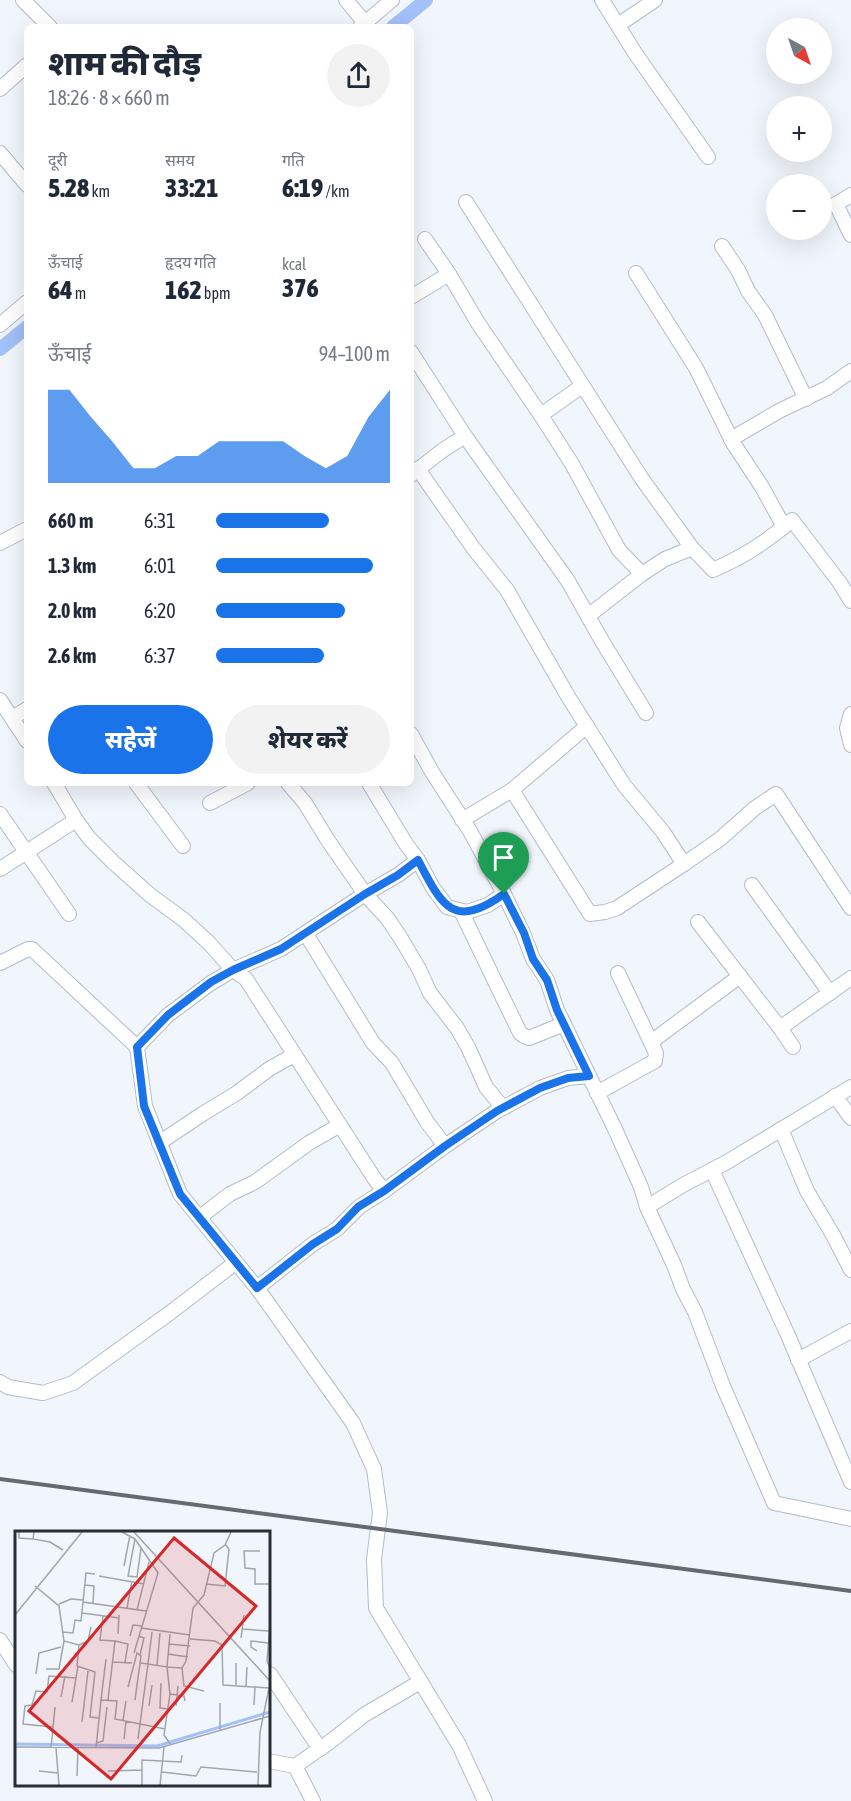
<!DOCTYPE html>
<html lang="hi">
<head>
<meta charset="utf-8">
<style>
	:root { --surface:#fff; --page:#f2f2f3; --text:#1f2937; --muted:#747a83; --accent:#1a73e8 }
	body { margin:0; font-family:"Asap Condensed","Noto Sans Devanagari",sans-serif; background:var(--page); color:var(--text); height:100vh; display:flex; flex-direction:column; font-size:22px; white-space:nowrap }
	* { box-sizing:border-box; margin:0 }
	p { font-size:20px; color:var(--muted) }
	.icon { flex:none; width:33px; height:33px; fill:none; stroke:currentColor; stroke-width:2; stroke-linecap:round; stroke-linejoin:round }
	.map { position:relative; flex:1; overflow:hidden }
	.side { position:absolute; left:24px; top:24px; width:390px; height:762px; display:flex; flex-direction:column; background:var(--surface); border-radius:9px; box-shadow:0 6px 24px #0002 }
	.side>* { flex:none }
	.needle { width:39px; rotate:140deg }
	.tools { position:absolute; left:766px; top:18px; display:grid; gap:12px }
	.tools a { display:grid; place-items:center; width:66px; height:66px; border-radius:50%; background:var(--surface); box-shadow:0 6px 24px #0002; font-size:30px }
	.pin { position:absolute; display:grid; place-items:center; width:51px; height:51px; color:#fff; margin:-62px -26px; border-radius:50% 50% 50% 0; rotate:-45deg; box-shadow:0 0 6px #0007 }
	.pin .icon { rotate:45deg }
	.round { display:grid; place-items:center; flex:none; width:63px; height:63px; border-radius:32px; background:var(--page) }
	.headline { display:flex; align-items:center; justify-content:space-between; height:102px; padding:0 24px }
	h1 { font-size:33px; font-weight:800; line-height:45px }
	.figures { display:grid; grid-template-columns:repeat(3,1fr); gap:9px; height:102px; padding:6px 24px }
	.figures div { display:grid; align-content:center }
	.figures b { font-size:26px; font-weight:800 }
	.figures small { font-size:16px; font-weight:400 }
	.figures p { font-size:16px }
	.chart { height:168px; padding:12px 24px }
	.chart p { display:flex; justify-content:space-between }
	.chart svg { width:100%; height:108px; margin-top:6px; fill:var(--accent); opacity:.7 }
	.button { display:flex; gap:12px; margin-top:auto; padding:12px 24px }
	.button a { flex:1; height:69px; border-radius:36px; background:var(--accent); color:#fff; font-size:24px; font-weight:800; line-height:69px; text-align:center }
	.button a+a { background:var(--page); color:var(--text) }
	ul { padding:0 24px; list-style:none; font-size:20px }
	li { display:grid; grid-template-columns:96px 72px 1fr; align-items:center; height:45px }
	li i { height:15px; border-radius:8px; background:var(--accent) }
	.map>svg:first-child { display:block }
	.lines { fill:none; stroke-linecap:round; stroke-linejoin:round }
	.canal { stroke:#a2c1f8; stroke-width:14 }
	.minor-casing { stroke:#b2bccd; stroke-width:16 }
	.minor { stroke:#fff; stroke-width:14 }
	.rail { stroke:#656970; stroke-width:4 }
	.route-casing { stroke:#fff; stroke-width:12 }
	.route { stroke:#1a73e8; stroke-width:8 }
	.inset-river { fill:none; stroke:#a2c1f8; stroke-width:3 }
	.inset-road { fill:none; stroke:#a1a5ac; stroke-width:1.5 }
	.view { fill:#d62828; fill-opacity:0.15; stroke:#d62828; stroke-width:3 }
	.inset-edge { fill:none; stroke:#2a2d34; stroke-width:3 }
</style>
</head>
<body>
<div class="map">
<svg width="851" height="1801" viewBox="0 0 851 1801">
	<rect width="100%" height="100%" fill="#f1f5fc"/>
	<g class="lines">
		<g class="canal">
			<path d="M393,27L426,0"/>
			<path d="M0,349L27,327"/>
		</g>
		<defs>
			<g id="minor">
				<path d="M23,0L50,27"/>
				<path d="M346,0L365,23"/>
				<path d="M602,0L635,53L708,157"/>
				<path d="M618,25L655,0"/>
				<path d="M360,27L392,0"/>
				<path d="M0,89L27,65"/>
				<path d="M0,153L27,185"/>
				<path d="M851,195L836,204L851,235"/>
				<path d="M466,202L642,479L692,548"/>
				<path d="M425,239L449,274"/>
				<path d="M722,246L738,270L748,291L765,315L806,399"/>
				<path d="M636,273L696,368L733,443L762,487L784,527"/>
				<path d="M411,297L449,274L478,323L542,417L572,464L619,550L642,574L665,559L692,548L713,570C745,556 766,542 792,520L840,583L851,601"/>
				<path d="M0,325L27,302"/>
				<path d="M411,352L465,436L443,450L411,475"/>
				<path d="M541,415L582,386"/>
				<path d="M465,436L568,581L602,641L646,713"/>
				<path d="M731,439L779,411L827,388L851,371"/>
				<path d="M418,469L474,549L507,590L569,698L624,785L663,832L684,864L720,839L755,808L776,794L851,908"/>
				<path d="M0,543L27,529"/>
				<path d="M588,616L642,574"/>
				<path d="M0,700L27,741"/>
				<path d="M851,714L847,728L851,745"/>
				<path d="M12,718L27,709"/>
				<path d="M54,783L76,820L89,838L114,863L150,895L184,920L209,943L233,970L211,983L168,1015L137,1047L145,1106L180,1194L257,1288L353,1423L374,1469L380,1513L374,1559L376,1608L459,1745L485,1801"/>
				<path d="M136,783L183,846"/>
				<path d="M369,783L406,844L418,860L433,888L447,907L467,912L488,905L504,894L470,831L432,772L411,734"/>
				<path d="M512,790L590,914L605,912L617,908L684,864"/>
				<path d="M210,803L248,783"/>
				<path d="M0,814L69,914"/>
				<path d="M462,820L512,790L587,726"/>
				<path d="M418,860L398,875L365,894L388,919L400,937L419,969L430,993L457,1028L468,1047L486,1087L503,1108"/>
				<path d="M0,869L76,820"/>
				<path d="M752,885L830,993"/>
				<path d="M504,894L523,933L533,959L547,980L557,1010L615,1129L641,1187L647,1207L674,1265L683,1289L695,1312L723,1386L774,1503L851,1519"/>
				<path d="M461,911L520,1033L524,1036L529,1038L564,1024"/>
				<path d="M698,922L780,1028L793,1047"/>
				<path d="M306,934L373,1043L392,1063L427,1122L445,1146"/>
				<path d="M0,963L28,949H32L137,1047"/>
				<path d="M233,970L281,949L365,894L327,839L305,803L288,783"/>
				<path d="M233,970L246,979L374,1178L384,1191"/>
				<path d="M780,1028L851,978"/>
				<path d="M651,1042L740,976"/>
				<path d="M597,1093L655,1061L656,1053L618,973"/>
				<path d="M835,1096L851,1118"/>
				<path d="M781,1129L807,1191L833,1235L851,1270"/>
				<path d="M159,1143L204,1113L237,1093L269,1069L294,1055"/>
				<path d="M712,1170L787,1333L851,1482"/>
				<path d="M647,1207L683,1185L727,1162L851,1087"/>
				<path d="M200,1217L230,1194L255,1182L309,1143L340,1125"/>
				<path d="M257,1288L313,1244L337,1229L359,1207L384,1191L445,1146L497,1111L540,1088L568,1078L589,1076"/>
				<path d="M798,1360L851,1331"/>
				<path d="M0,1382L8,1387L43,1393L73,1383L171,1312L235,1263"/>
				<path d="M0,1640L16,1665"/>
				<path d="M270,1674L320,1749"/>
				<path d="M268,1761L295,1766"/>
				<path d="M313,1801L295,1766L331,1741L364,1715L420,1682"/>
			</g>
		</defs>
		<use href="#minor" class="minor-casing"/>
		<use href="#minor" class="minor"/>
		<path class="rail" d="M0,1479L851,1591"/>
	</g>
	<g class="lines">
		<defs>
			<path id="route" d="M418,860C442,906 453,930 504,894L524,933L533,959L547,980L557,1010L589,1076L568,1078L540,1088L497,1111L445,1146L384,1191L358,1207L337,1229L313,1244L257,1288L180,1194L144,1106L137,1047L168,1015L211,982L233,970L281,949L365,894L398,875Z"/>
		</defs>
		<use href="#route" class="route-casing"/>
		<use href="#route" class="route"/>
	</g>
	<g transform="translate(15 1531)">
		<rect width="255" height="255" fill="#f1f5fc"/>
		<path class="inset-river" d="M0,213L142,215L255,181"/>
		<path class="inset-road" d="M4,1V7L18,8M19,1L18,8L35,11L48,19M107,1L120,8L113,45L122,46L126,17M119,1L255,150M245,20H229L230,37L240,38V53H255M109,35L115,4M80,43L71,42L68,71L131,80M84,45L129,53M191,53L210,55L214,18L210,13M70,54L79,55L78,72M20,55L44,75L49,110L64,114L62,135L80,141L75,186L84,187M44,73L56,68L68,69M112,77L117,50M122,79L134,31M67,82L104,87M0,84L67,1M88,85L85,109L100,110L93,169M255,94L252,130L255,137M126,97L175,104M227,98L254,100M48,101L58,102L60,89L66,90L68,71M103,103L104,84M115,105L118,94L127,95M124,105L129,107L125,124M226,107L229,84M175,108L200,110L207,114L208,154L254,157L245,201L243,254M100,110L113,113L110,131M154,113L175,115M64,114L73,110L76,96M242,120L236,116V110L253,112M119,122L143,42L120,8M153,123L173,126M98,131L117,132M125,132L133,133L137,101M142,134L145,102M167,137L169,155L189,160M31,138H44L49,110M21,143L24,122L46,116M146,152L145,177L153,178M221,154V132M231,155L232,136M113,156L122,122L126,125L120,169M155,163L169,165L170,170M46,166L50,145M86,169L91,128M57,171L63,135M205,172V199M239,174L240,155M134,175L137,154M161,175L163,155M108,189L111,170M67,191L73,140M38,196L8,193L10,175L17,174L21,160L32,161L34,145L61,147M109,208L111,190M123,208L133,133L152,136L155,103M81,212L88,210L92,176M156,214L149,204L155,163L152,136L167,137L171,130L178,77L189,64L199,22L210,14L216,1M0,216L144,217L255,185M36,217L40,176M41,217L44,254M81,217L86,169L102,170L100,188L150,198M24,240L43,242M93,240L127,239M147,241L181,245L186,236L242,241M62,245L63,217M127,254V229L166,231L167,224M145,254L149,216"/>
		<path class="view" d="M159,7L241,75L96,248L14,180Z"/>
		<rect width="255" height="255" class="inset-edge"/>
	</g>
</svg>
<div class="tools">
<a><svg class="needle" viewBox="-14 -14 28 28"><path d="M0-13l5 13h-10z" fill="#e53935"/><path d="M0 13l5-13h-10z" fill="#747a83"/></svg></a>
<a>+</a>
<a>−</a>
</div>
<div class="pin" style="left:504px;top:894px;background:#1e9e55"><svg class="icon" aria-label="arrive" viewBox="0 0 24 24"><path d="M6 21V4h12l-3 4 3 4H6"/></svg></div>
<section class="side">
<div class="headline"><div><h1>शाम की दौड़</h1><p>18:26 · 8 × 660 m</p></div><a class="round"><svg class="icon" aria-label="share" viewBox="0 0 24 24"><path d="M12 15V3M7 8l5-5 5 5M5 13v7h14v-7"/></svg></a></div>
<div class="figures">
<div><p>दूरी</p><b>5.28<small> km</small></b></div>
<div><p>समय</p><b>33:21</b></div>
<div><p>गति</p><b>6:19<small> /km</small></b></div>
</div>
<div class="figures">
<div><p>ऊँचाई</p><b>64<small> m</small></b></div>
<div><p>हृदय गति</p><b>162<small> bpm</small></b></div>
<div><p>kcal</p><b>376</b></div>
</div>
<div class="chart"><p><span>ऊँचाई</span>94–100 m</p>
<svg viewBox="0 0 160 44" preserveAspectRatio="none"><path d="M0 44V6L10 6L20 17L30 27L40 38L50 38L60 33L70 33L80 27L90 27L100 27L110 27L120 33L130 38L140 33L150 17L160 6V44z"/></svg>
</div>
<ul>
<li><b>660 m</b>6:31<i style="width:65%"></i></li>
<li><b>1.3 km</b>6:01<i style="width:90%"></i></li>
<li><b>2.0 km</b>6:20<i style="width:74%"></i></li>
<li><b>2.6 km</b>6:37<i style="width:62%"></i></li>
</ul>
<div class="button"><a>सहेजें</a><a>शेयर करें</a></div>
</section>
</div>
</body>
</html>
